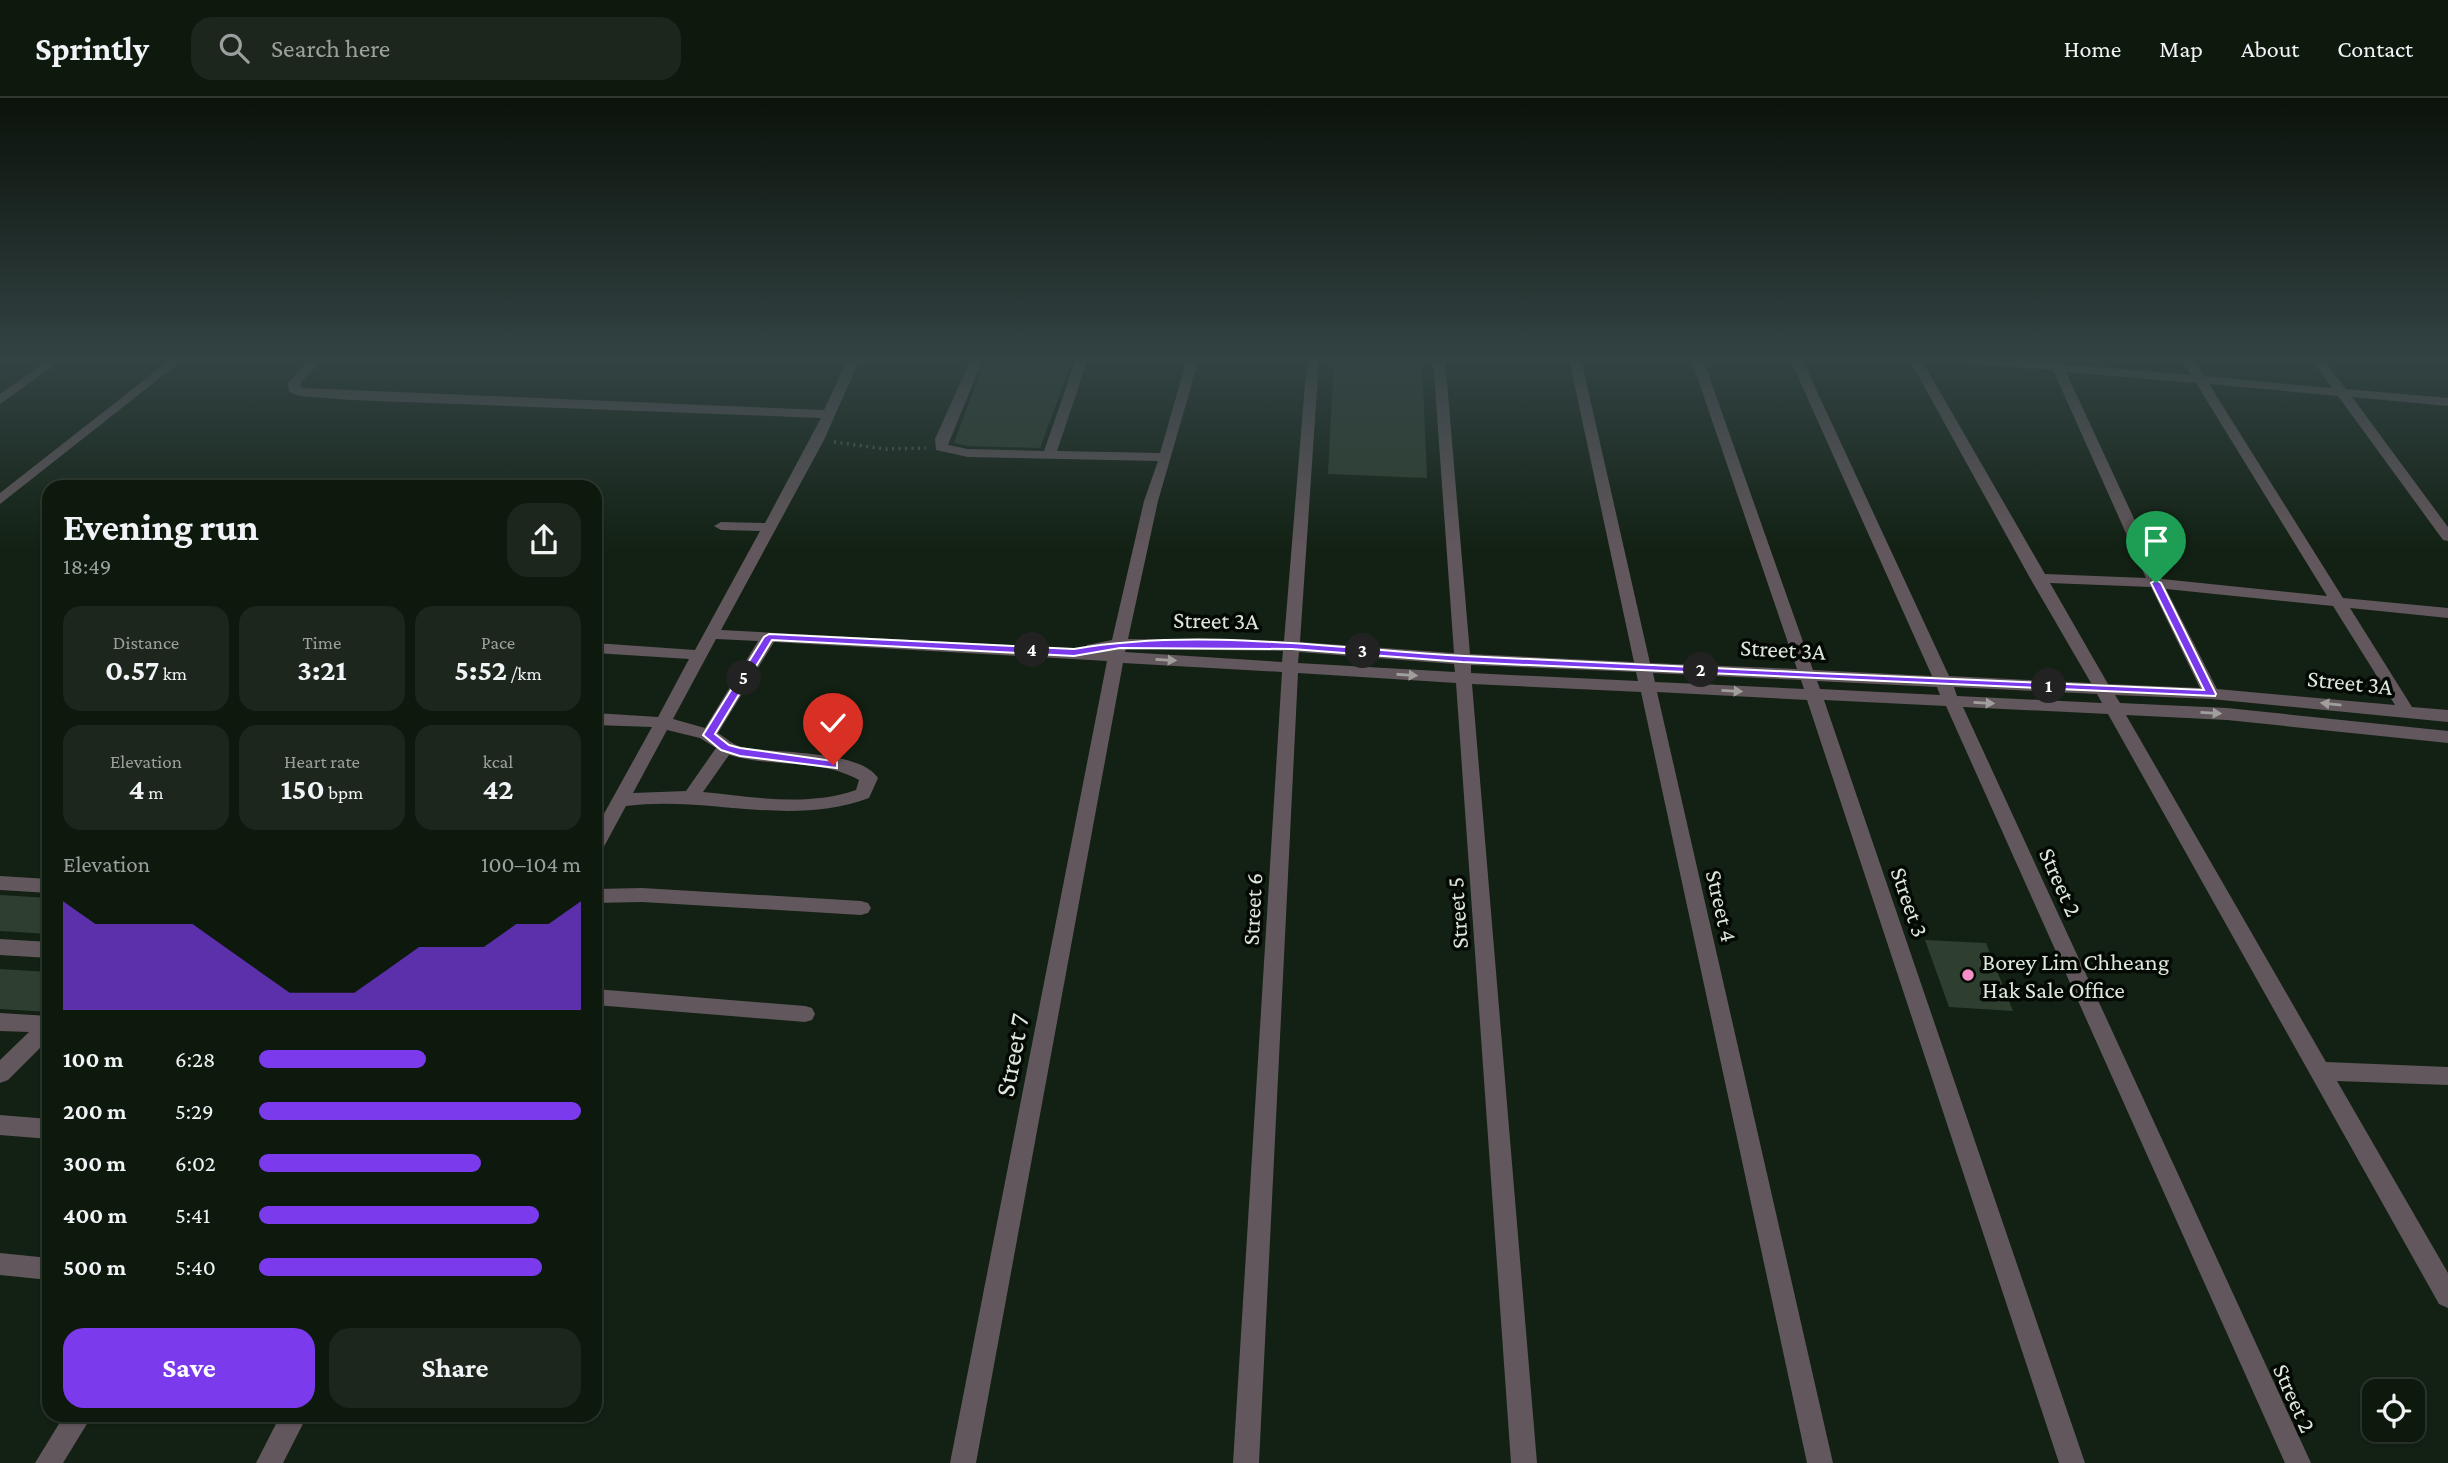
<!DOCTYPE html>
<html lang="en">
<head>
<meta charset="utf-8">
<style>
	:root { --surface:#0e190e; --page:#1c261c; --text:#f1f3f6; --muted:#9ba09e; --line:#2e382e; --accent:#7c3aed }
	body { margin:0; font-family:"Crimson Pro",serif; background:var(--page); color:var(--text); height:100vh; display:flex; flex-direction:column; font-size:26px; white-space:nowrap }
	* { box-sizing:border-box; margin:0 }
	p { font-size:23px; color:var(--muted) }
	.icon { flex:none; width:38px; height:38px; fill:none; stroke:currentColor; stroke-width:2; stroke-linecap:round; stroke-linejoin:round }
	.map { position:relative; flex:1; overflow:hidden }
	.sheet { position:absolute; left:42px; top:382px; width:560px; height:942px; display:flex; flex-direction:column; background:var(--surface); border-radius:21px; box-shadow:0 2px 5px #0004,0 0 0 2px var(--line) }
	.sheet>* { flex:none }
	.tools { position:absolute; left:2362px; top:1281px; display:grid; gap:14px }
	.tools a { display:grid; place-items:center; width:63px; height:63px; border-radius:14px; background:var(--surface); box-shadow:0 2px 5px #0004,0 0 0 2px var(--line); font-size:35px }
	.pin { position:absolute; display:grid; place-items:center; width:60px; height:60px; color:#fff; margin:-72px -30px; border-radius:50% 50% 50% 0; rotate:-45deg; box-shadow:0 0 7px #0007 }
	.pin .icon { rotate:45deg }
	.km { position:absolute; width:35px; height:35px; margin:-18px; border-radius:50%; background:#222; color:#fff; font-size:19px; line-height:35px; text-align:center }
	.round { display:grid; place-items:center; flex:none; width:74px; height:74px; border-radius:21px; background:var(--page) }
	.overview { display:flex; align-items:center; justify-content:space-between; height:119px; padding:0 21px }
	h1 { font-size:38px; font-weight:700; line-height:52px }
	.stats { display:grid; grid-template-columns:repeat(3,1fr); gap:10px; height:119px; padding:7px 21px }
	.stats div { display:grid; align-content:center; border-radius:18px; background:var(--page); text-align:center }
	.stats b { font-size:30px; font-weight:700 }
	.stats small { font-size:19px; font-weight:400 }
	.stats p { font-size:19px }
	.chart { height:196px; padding:14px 21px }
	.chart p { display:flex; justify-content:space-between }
	.chart svg { width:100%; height:126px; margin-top:7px; fill:var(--accent); opacity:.7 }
	.button { display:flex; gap:14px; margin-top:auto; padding:14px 21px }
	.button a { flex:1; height:80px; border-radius:21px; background:var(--accent); color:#fff; font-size:28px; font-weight:700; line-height:80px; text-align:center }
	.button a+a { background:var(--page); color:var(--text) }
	ul { padding:0 21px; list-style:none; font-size:23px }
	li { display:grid; grid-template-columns:112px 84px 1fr; align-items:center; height:52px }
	li i { height:18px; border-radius:9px; background:var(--accent) }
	header { display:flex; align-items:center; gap:42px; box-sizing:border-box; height:98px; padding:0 35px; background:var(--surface); border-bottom:2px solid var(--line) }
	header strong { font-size:33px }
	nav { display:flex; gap:38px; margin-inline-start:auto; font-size:24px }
	.search { width:490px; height:63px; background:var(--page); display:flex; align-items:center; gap:18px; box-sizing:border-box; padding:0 24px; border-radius:21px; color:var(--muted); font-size:26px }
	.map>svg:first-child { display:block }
	.building { fill:#2e3f2f }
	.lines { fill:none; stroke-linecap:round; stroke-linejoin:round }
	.path { stroke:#505d51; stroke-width:3.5; stroke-dasharray:2 4.5; stroke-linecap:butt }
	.minor { fill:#62575c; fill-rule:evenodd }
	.oneway { fill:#a09f9c }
	.route { fill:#7c3aed; stroke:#fff; stroke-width:2 }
	.poi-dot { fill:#f98fc9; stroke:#040904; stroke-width:2.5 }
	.labels { text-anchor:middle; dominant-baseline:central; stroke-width:7; stroke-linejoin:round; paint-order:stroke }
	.street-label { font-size:24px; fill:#dde7dd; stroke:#040904 }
	.poi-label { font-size:24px; fill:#dde7dd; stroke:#040904; text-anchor:start }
	.near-street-label { font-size:28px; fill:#dde7dd; stroke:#040904 }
</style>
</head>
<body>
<header>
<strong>Sprintly</strong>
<div class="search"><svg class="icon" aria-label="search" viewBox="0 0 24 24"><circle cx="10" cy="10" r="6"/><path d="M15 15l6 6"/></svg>Search here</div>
<nav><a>Home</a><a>Map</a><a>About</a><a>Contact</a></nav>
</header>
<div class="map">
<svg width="2448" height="1365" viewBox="0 0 2448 1365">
	<rect width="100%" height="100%" fill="#122113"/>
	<g class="building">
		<path d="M985,261H1073L1040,350L968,348L954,345Z"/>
		<path d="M1334,261H1422L1427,380L1328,376Z"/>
		<path d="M0,797L49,800V836L0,833Z"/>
		<path d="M1925,842L1986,845L2013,913L1949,909Z"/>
		<path d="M0,871L49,874V914L0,911Z"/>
	</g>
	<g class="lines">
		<path class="path" d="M834,344L885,351L926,350"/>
		<g class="minor">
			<path d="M50,261H63L0,306V296Z"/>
			<path d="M171,261H184L0,406V395Z"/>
			<path d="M310,261H322L300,286L302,290L824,312L848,261H860L824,342L721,532L1085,551L1087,547L1112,542L1144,403L1158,363L968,359L936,352L935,341L971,261H983L948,347L968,351L1044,353L1076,261H1088L1057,353L1160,355L1187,261H1199L1158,403L1128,541L1284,543L1307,261H1319L1300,544L1454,555L1433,261H1445L1470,556L1634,564L1569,261H1581L1650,565L1797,571L1691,261H1703L1813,572L1932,578L1790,261H1802L1949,578L2091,585L2030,480L1909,261H1921L2045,476L2146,480L2053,272L1967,265L1961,261L2050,265L2048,261H2060L2062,266L2191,277L2181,261H2193L2204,278L2332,290L2311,261H2323L2346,291L2448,300V308L2352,299L2448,429V443L2443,442L2338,298L2209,286L2343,500L2448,510V520L2350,510L2412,609L2448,612V624L2211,601L2115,597L2120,605L2227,610L2448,633V645L2227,622L2126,617L2326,964L2448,969V987L2337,983L2448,1175V1210L2439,1206L2108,616L1963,609L2311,1365H2285L1946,608L1824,602L2085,1365H2059L1807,602L1657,594L1833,1365H1807L1641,594L1472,586L1537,1365H1511L1456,585L1298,575L1259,1365H1233L1282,574L1123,565L976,1365H950L1107,563L774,544L718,635C726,640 733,647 742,649C774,656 859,651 878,680L869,700C787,730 709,697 626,708L601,754L595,756V732L652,629L595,627V615L658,619L689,561L595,555V545L695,552L760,433L721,432L714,428L721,424L765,425L821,320L351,302L300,298L289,294L288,285ZM2066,274L2196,285L2327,498L2162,481ZM2050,485L2151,489L2200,590L2108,586ZM2166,491L2333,508L2395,607L2217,591ZM716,541L758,543L705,630L673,621ZM1126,551L1283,553L1282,564L1125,554ZM1299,554L1454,566L1455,574L1298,565ZM1471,567L1636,574L1638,583L1471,575ZM1653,575L1801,582L1804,591L1655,584ZM1817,583L1937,589L1940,597L1820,591ZM1954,589L2097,596L2102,605L1957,598ZM667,632L700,640L716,650L686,693L633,695ZM729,657C771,670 820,660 859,682L856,692C807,709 754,699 703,694Z"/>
			<path d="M0,778L49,781V795L0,792Z"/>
			<path d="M642,790L861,803L868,805L871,810L868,815L861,817L642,804L595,805V791Z"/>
			<path d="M0,841L49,844V860L0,857Z"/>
			<path d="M595,891L805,908L812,910L815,916L812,922L805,924L595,907Z"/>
			<path d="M0,915L49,918V941L8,982L0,985V962L29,934L0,933Z"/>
			<path d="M0,1017L49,1021V1041L0,1037Z"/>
			<path d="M0,1155L49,1160V1182L0,1177Z"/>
			<path d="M65,1316H93L63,1365H35Z"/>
			<path d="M281,1316H308L283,1365H256Z"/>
		</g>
	</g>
	<defs><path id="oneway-solid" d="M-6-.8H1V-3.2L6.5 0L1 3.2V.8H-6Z" transform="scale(1.75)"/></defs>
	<g class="oneway">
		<use href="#oneway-solid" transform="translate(1166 562) rotate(3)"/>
		<use href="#oneway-solid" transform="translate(1407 577) rotate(4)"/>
		<use href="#oneway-solid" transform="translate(1732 593) rotate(3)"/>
		<use href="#oneway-solid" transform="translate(1984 605) rotate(3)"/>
		<use href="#oneway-solid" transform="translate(2331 606) rotate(-174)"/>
		<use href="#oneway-solid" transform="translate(2211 615) rotate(3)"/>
	</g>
	<linearGradient id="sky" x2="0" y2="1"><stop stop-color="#0a120a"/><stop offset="0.58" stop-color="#334344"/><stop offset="1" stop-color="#334344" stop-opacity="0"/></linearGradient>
	<rect width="2448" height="452" fill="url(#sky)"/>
	<path class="route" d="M2156,482L2161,485L2216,596L2215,598L1462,564L1292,551L1120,550L1074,558L772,542L715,636L729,647L740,650L833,663L837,664V670L740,658L721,652L703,637L764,539L769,536L1074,551C1200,529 1338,551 1465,558C1711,571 1958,581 2204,592L2151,485Z"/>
	<circle class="poi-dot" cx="1968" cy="877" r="7"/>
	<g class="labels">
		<g class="street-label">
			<text transform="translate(1216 522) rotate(1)">Street 3A</text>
			<text transform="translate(1783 551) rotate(3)">Street 3A</text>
			<text transform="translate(2350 584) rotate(6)">Street 3A</text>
			<text transform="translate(2061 784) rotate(66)">Street 2</text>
			<text transform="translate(1910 804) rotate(71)">Street 3</text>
			<text transform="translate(1722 808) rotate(77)">Street 4</text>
			<text transform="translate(1252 811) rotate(-87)">Street 6</text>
			<text transform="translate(1457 815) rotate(-94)">Street 5</text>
			<text transform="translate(2295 1300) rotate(66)">Street 2</text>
		</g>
		<g class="poi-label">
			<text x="1982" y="863">Borey Lim Chheang<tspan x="1982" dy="28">Hak Sale Office</tspan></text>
		</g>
		<g class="near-street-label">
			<text transform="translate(1012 957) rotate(-79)">Street 7</text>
		</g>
	</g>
</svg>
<div class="tools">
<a><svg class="icon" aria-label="locate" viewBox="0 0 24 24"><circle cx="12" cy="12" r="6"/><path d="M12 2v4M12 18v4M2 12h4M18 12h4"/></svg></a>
</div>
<div class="pin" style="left:2156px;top:485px;background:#1e9e55"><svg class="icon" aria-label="arrive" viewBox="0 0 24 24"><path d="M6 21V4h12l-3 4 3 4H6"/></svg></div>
<div class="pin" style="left:833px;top:667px;background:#d93025"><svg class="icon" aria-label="check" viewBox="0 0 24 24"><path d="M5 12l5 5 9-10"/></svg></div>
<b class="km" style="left:2049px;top:588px">1</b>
<b class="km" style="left:1701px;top:572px">2</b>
<b class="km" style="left:1363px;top:553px">3</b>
<b class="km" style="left:1032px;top:552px">4</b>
<b class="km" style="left:744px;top:580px">5</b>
<section class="sheet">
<div class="overview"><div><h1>Evening run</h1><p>18:49</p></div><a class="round"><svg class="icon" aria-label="share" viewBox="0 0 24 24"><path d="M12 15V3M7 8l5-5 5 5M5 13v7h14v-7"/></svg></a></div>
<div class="stats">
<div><p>Distance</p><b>0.57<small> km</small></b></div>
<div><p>Time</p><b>3:21</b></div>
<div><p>Pace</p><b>5:52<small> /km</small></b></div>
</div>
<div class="stats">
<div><p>Elevation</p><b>4<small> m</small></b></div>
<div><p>Heart rate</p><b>150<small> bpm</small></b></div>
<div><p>kcal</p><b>42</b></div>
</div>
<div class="chart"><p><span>Elevation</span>100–104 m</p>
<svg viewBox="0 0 160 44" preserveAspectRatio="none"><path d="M0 44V6L10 14L20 14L30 14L40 14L50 22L60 30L70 38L80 38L90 38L100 30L110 22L120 22L130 22L140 14L150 14L160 6V44z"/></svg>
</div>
<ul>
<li><b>100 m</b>6:28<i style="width:52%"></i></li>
<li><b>200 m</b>5:29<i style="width:100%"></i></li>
<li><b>300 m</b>6:02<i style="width:69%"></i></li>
<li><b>400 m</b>5:41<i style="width:87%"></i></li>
<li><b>500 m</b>5:40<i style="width:88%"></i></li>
</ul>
<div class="button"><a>Save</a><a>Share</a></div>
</section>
</div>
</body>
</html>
